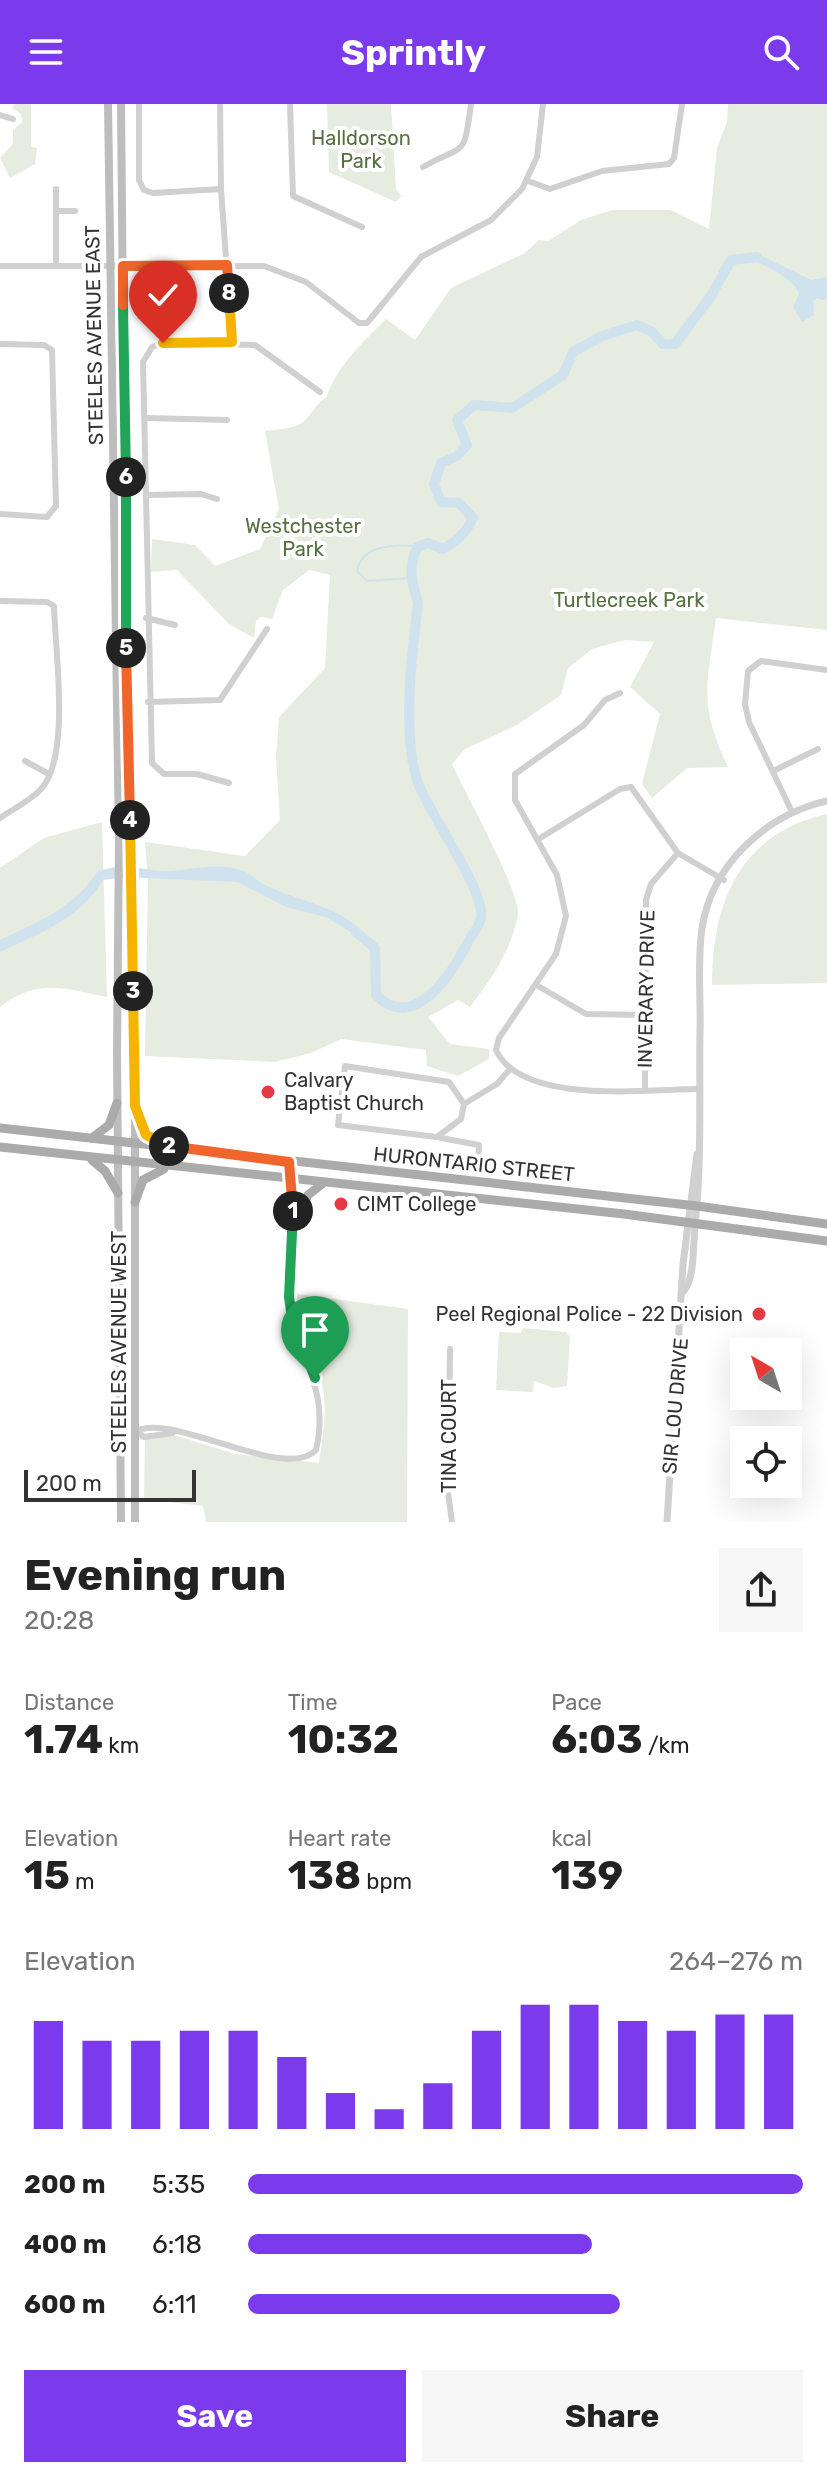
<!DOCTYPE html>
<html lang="en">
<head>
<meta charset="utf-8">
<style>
	:root { --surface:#fff; --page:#f6f6f6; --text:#222; --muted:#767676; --accent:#7c3aed }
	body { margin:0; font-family:Rubik,sans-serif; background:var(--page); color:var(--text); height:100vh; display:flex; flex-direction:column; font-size:30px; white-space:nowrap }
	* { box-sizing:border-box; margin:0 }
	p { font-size:26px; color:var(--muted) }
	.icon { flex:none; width:44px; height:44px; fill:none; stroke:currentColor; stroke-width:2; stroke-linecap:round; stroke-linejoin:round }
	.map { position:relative; height:1418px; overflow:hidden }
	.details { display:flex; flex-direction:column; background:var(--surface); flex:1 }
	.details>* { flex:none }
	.needle { width:52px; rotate:321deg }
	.tools { position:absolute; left:730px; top:1234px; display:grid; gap:16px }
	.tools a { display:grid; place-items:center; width:72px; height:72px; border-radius:0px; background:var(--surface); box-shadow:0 8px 32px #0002; font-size:40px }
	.scale { position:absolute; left:24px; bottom:20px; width:172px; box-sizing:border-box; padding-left:8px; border:4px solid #333; border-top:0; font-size:22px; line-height:28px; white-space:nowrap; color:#333; -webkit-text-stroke:6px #fff; paint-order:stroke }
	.pin { position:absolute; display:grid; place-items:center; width:68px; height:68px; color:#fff; margin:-82px -34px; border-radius:50% 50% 50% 0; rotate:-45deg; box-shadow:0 0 8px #0007 }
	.pin .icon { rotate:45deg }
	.km { position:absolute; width:40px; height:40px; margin:-20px; border-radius:50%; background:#222; color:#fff; font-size:22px; line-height:40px; text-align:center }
	.round { display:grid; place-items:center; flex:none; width:84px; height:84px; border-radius:0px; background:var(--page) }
	.headline { display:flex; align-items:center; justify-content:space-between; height:136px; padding:0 24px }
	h1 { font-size:44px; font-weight:700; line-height:60px }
	.stats { display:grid; grid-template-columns:repeat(3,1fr); gap:12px; height:136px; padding:8px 24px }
	.stats div { display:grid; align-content:center }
	.stats b { font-size:40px; font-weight:700 }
	.stats small { font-size:22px; font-weight:400 }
	.stats p { font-size:22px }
	.chart { height:224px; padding:16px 24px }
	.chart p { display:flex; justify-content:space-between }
	.chart svg { width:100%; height:144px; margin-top:8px; stroke:var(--accent); stroke-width:6 }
	.action { display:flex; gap:16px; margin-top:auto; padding:16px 24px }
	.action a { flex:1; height:92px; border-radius:0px; background:var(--accent); color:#fff; font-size:32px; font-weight:700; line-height:92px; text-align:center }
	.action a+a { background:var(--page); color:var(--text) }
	ul { padding:0 24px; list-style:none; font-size:26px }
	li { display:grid; grid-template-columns:128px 96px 1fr; align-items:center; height:60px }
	li i { height:20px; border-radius:10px; background:var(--accent) }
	header { display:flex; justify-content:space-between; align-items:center; height:104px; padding:0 24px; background:var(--accent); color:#fff; font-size:36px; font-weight:700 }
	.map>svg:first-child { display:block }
	.green { fill:#e6ecdf }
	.water { fill:#cfe2ee }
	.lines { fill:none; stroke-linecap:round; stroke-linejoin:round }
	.stream { stroke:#cfe2ee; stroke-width:2 }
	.river { stroke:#cfe2ee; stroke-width:10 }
	.minor { stroke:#d0d0d0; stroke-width:6 }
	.tertiary { stroke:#d0d0d0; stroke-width:7 }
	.secondary { stroke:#bdbdbd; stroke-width:8 }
	.primary { stroke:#ababab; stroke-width:9 }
	.split-1-casing { stroke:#fff; stroke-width:16 }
	.split-2-casing { stroke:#fff; stroke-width:16 }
	.split-3-casing { stroke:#fff; stroke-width:16 }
	.split-4-casing { stroke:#fff; stroke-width:16 }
	.split-5-casing { stroke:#fff; stroke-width:16 }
	.split-6-casing { stroke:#fff; stroke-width:16 }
	.split-7-casing { stroke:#fff; stroke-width:16 }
	.split-8-casing { stroke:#fff; stroke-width:16 }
	.split-9-casing { stroke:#fff; stroke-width:16 }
	.split-1 { stroke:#22a559; stroke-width:10 }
	.split-2 { stroke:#f0652b; stroke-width:10 }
	.split-3 { stroke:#f5b400; stroke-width:10 }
	.split-4 { stroke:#f5b400; stroke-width:10 }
	.split-5 { stroke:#f0652b; stroke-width:10 }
	.split-6 { stroke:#22a559; stroke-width:10 }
	.split-7 { stroke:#22a559; stroke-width:10 }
	.split-8 { stroke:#f0652b; stroke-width:10 }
	.split-9 { stroke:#f5b400; stroke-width:10 }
	.poi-dot { fill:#e63946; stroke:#fff; stroke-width:3 }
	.labels { text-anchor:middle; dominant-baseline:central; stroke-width:8; stroke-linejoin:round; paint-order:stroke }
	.park-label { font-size:20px; fill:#56703f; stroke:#fff }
	.street-label { font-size:20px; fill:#333; stroke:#fff }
	.poi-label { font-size:20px; fill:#333; stroke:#fff; text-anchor:start }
</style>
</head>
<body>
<header><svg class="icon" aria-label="menu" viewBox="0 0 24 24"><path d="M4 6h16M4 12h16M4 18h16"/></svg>Sprintly<svg class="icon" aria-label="search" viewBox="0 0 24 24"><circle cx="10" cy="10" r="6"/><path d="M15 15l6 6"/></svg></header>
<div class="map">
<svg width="827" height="1418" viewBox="0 0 827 1418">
	<rect width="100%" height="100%" fill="#fff"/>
	<g class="green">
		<path d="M15,0H31V43L37,44L35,60L10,74L0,54L13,40V26L22,18L21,10L12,4Z"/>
		<path d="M327,0H391L396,85L401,92L396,98L329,68Z"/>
		<path d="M728,0H827V526L716,514C707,581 698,599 728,663L687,664L652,694L642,680L660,610L630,583L654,538L625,536L592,545L568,564L561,591L517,621L465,645L452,660C464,687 521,789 518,811C511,847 491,875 470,903L458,896L428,913L450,940L489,945V955L458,972L427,962L426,946L341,935L311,949L275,958L145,952L148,778L145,738L245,752L280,716L276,654L279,613L325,564L330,471L309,466L283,486L272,515L261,513L256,517L254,534L229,520L177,466L151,468L152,435L195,441L215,462L260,445L279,405L265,327C278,325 294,326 304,317C313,309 316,299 327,293C335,264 364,237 386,215L415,236L451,184L525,149L539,136L548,137L581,116L612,106H670L709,125L717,44L727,18Z"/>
		<path d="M827,710V879L712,881C712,799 739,730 827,710Z"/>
		<path d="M102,718L107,893C64,885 38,873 0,903V764L44,734Z"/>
		<path d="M291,1189L408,1205L407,1418H206L203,1402L144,1395L145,1331L177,1332L235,1350L319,1359C323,1329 329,1302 320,1272C312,1243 294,1220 291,1189Z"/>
		<path d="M523,1224L566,1228L570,1233L567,1282L554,1284L534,1277L533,1288L496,1286L499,1228L521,1229Z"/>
	</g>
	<g class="water">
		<path d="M760,151L811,176L827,173V188L813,197L814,211L802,218L793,203L799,190C794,173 760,159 743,152Z"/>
		<path d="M124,761C136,763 149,766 161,767C186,768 216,757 241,766C249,768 258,778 267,782C303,799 343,802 369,835L365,837L326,813L286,803L238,778L124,773L103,776C80,815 40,829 0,848V836C38,818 74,804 98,767Z"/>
	</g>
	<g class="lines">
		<path class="stream" d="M412,474L367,477L357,467C362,440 394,440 418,443"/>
		<g class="river">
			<path d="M811,185L823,191L827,188"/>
			<path d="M356,828L375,844L376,891C415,931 454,866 469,836C473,830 480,821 481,814C485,784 428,710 417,676C402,628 412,548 418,499C412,479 407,462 418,443L428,439L443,445C457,437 466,429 473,414L459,399L441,398L434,380L441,359L457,352L467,341L457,316L474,301L512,304L563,271L573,248L602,232L637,221L651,227L663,240H675L711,192L731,156L757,153"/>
		</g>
		<g class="minor">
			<path d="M139,0V76L144,86L153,89L221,85"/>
			<path d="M220,0L221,85L232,238"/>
			<path d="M290,0L293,92L362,123"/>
			<path d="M0,11L13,15"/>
			<path d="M423,63C465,39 464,56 471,0"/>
			<path d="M528,77L550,85L602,67L669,60L674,54L682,0"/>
			<path d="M56,107H75"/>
			<path d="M0,162H264L306,178L359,219H367L421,153L491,116L522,85L537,53L543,0"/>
			<path d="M56,162V85"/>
			<path d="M0,240L44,241L52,246L56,402L47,413L0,410"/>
			<path d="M145,314L227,316"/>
			<path d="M146,391L201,390L217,395"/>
			<path d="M0,497L47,498L54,502C55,546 71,653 41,685C30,697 13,705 0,714"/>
			<path d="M146,514L175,521"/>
			<path d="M620,589L605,596L584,621L515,670V696L557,771L566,812L556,850L499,934L496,946C522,1002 648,985 699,985"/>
			<path d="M148,598L220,596L267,525"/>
			<path d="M25,657L49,670"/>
			<path d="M773,667L818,645"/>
			<path d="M229,679L197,670H164L152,659L143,258L152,243L163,239L255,241L320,288"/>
			<path d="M792,708L749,618L745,600L748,567L761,557L827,566"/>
			<path d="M537,736L620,685L631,683L678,749L724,776"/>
			<path d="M538,882L586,910L645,911"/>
			<path d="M345,962L449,978L464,1000L461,1015L437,1033L338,1021Z"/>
			<path d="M645,985L646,796L651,780L678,749"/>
			<path d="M464,1000L497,980L510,965"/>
			<path d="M441,1034L479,1041L478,1064"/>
			<path d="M450,1245L448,1389L452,1418"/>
			<path d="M136,1327C173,1308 286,1379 316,1346C332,1276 290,1251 289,1192C288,1146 295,1106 289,1058"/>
			<path d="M136,1327L144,1333L173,1329"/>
		</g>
		<g class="tertiary">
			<path d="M684,1187C695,1174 693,1139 695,1122C702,1057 699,992 700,927C701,893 697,858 702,824C712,760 766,711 827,697"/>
			<path d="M667,1418L683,1160L697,1050"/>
		</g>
		<g class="secondary">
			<path d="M108,0L119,736L117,948L121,1418"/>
			<path d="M121,0L126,522L135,956V1418"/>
		</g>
		<g class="primary">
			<path d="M135,1002L142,1026L160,1039"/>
			<path d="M0,1024L697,1102L827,1120"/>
			<path d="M92,1034L109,1021L117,999"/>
			<path d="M0,1043L624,1110L827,1137"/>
			<path d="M92,1056L105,1067L118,1089"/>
			<path d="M135,1098L143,1076L164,1065"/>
			<path d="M294,1120L308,1091L322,1080"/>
		</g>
	</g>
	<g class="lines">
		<defs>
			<path id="split-1" d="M293,1107L289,1193L292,1214L315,1274"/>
			<path id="split-2" d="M169,1042L289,1058L293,1107"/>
			<path id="split-3" d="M133,887L135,1002L146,1031L169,1042"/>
			<path id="split-4" d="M130,716L133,887"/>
			<path id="split-5" d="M126,544L130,716"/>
			<path id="split-6" d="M126,373V544"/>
			<path id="split-7" d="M123,201L126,373"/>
			<path id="split-8" d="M123,201V162L227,161L229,189"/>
			<path id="split-9" d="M163,239L232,238L229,189"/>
		</defs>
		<use href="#split-1" class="split-1-casing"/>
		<use href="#split-2" class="split-2-casing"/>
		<use href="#split-3" class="split-3-casing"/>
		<use href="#split-4" class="split-4-casing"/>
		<use href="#split-5" class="split-5-casing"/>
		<use href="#split-6" class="split-6-casing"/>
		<use href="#split-7" class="split-7-casing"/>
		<use href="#split-8" class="split-8-casing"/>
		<use href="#split-9" class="split-9-casing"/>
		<use href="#split-1" class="split-1"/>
		<use href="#split-2" class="split-2"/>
		<use href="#split-3" class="split-3"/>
		<use href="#split-4" class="split-4"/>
		<use href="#split-5" class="split-5"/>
		<use href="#split-6" class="split-6"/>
		<use href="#split-7" class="split-7"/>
		<use href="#split-8" class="split-8"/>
		<use href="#split-9" class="split-9"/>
	</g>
	<g class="poi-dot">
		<circle cx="268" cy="988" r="8"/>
		<circle cx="341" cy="1100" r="8"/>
		<circle cx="759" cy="1210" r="8"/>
	</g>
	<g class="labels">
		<g class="park-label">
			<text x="361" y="34">Halldorson<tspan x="361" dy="23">Park</tspan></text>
			<text x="303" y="422">Westchester<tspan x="303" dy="23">Park</tspan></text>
			<text x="629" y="496">Turtlecreek Park</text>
		</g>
		<g class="street-label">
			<text transform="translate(94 231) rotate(-91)">STEELES AVENUE EAST</text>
			<text transform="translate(646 885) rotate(-89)">INVERARY DRIVE</text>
			<text transform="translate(474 1060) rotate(6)">HURONTARIO STREET</text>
			<text transform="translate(119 1238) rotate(-90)">STEELES AVENUE WEST</text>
			<text transform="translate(675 1302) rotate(-85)">SIR LOU DRIVE</text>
			<text transform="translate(449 1332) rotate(-90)">TINA COURT</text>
		</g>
		<g class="poi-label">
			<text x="284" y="976">Calvary<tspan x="284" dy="23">Baptist Church</tspan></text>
			<text x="357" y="1100">CIMT College</text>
			<text x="743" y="1210" text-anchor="end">Peel Regional Police - 22 Division</text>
		</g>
	</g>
</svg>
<div class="tools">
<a><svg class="needle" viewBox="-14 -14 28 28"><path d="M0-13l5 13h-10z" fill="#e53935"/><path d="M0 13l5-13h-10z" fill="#767676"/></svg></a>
<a><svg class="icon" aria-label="locate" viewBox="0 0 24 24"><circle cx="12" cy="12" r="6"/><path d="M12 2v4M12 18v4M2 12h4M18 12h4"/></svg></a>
</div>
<div class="scale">200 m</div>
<div class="pin" style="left:315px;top:1274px;background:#1e9e55"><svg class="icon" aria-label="arrive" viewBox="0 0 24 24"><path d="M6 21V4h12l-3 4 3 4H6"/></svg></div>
<div class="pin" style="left:163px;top:239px;background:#d93025"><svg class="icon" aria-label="check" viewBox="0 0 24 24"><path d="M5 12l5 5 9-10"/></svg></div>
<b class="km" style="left:293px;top:1107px">1</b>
<b class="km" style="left:169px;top:1042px">2</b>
<b class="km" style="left:133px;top:887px">3</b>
<b class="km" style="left:130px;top:716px">4</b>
<b class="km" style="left:126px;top:544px">5</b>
<b class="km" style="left:126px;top:373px">6</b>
<b class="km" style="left:229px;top:189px">8</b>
</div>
<section class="details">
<div class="headline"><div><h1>Evening run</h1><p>20:28</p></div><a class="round"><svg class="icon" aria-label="share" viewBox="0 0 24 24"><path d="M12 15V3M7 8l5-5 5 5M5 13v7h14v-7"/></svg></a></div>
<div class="stats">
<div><p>Distance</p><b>1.74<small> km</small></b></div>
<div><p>Time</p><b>10:32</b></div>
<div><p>Pace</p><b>6:03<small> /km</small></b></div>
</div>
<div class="stats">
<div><p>Elevation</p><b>15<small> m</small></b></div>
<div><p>Heart rate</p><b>138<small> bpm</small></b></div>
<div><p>kcal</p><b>139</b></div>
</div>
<div class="chart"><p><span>Elevation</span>264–276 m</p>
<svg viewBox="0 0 160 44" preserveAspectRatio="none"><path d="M5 44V11M15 44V17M25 44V17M35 44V14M45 44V14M55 44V22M65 44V33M75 44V38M85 44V30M95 44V14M105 44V6M115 44V6M125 44V11M135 44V14M145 44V9M155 44V9"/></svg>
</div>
<ul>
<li><b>200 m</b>5:35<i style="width:100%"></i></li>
<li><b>400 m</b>6:18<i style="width:62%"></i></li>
<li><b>600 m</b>6:11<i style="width:67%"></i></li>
</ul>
<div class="action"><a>Save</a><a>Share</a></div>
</section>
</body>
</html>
